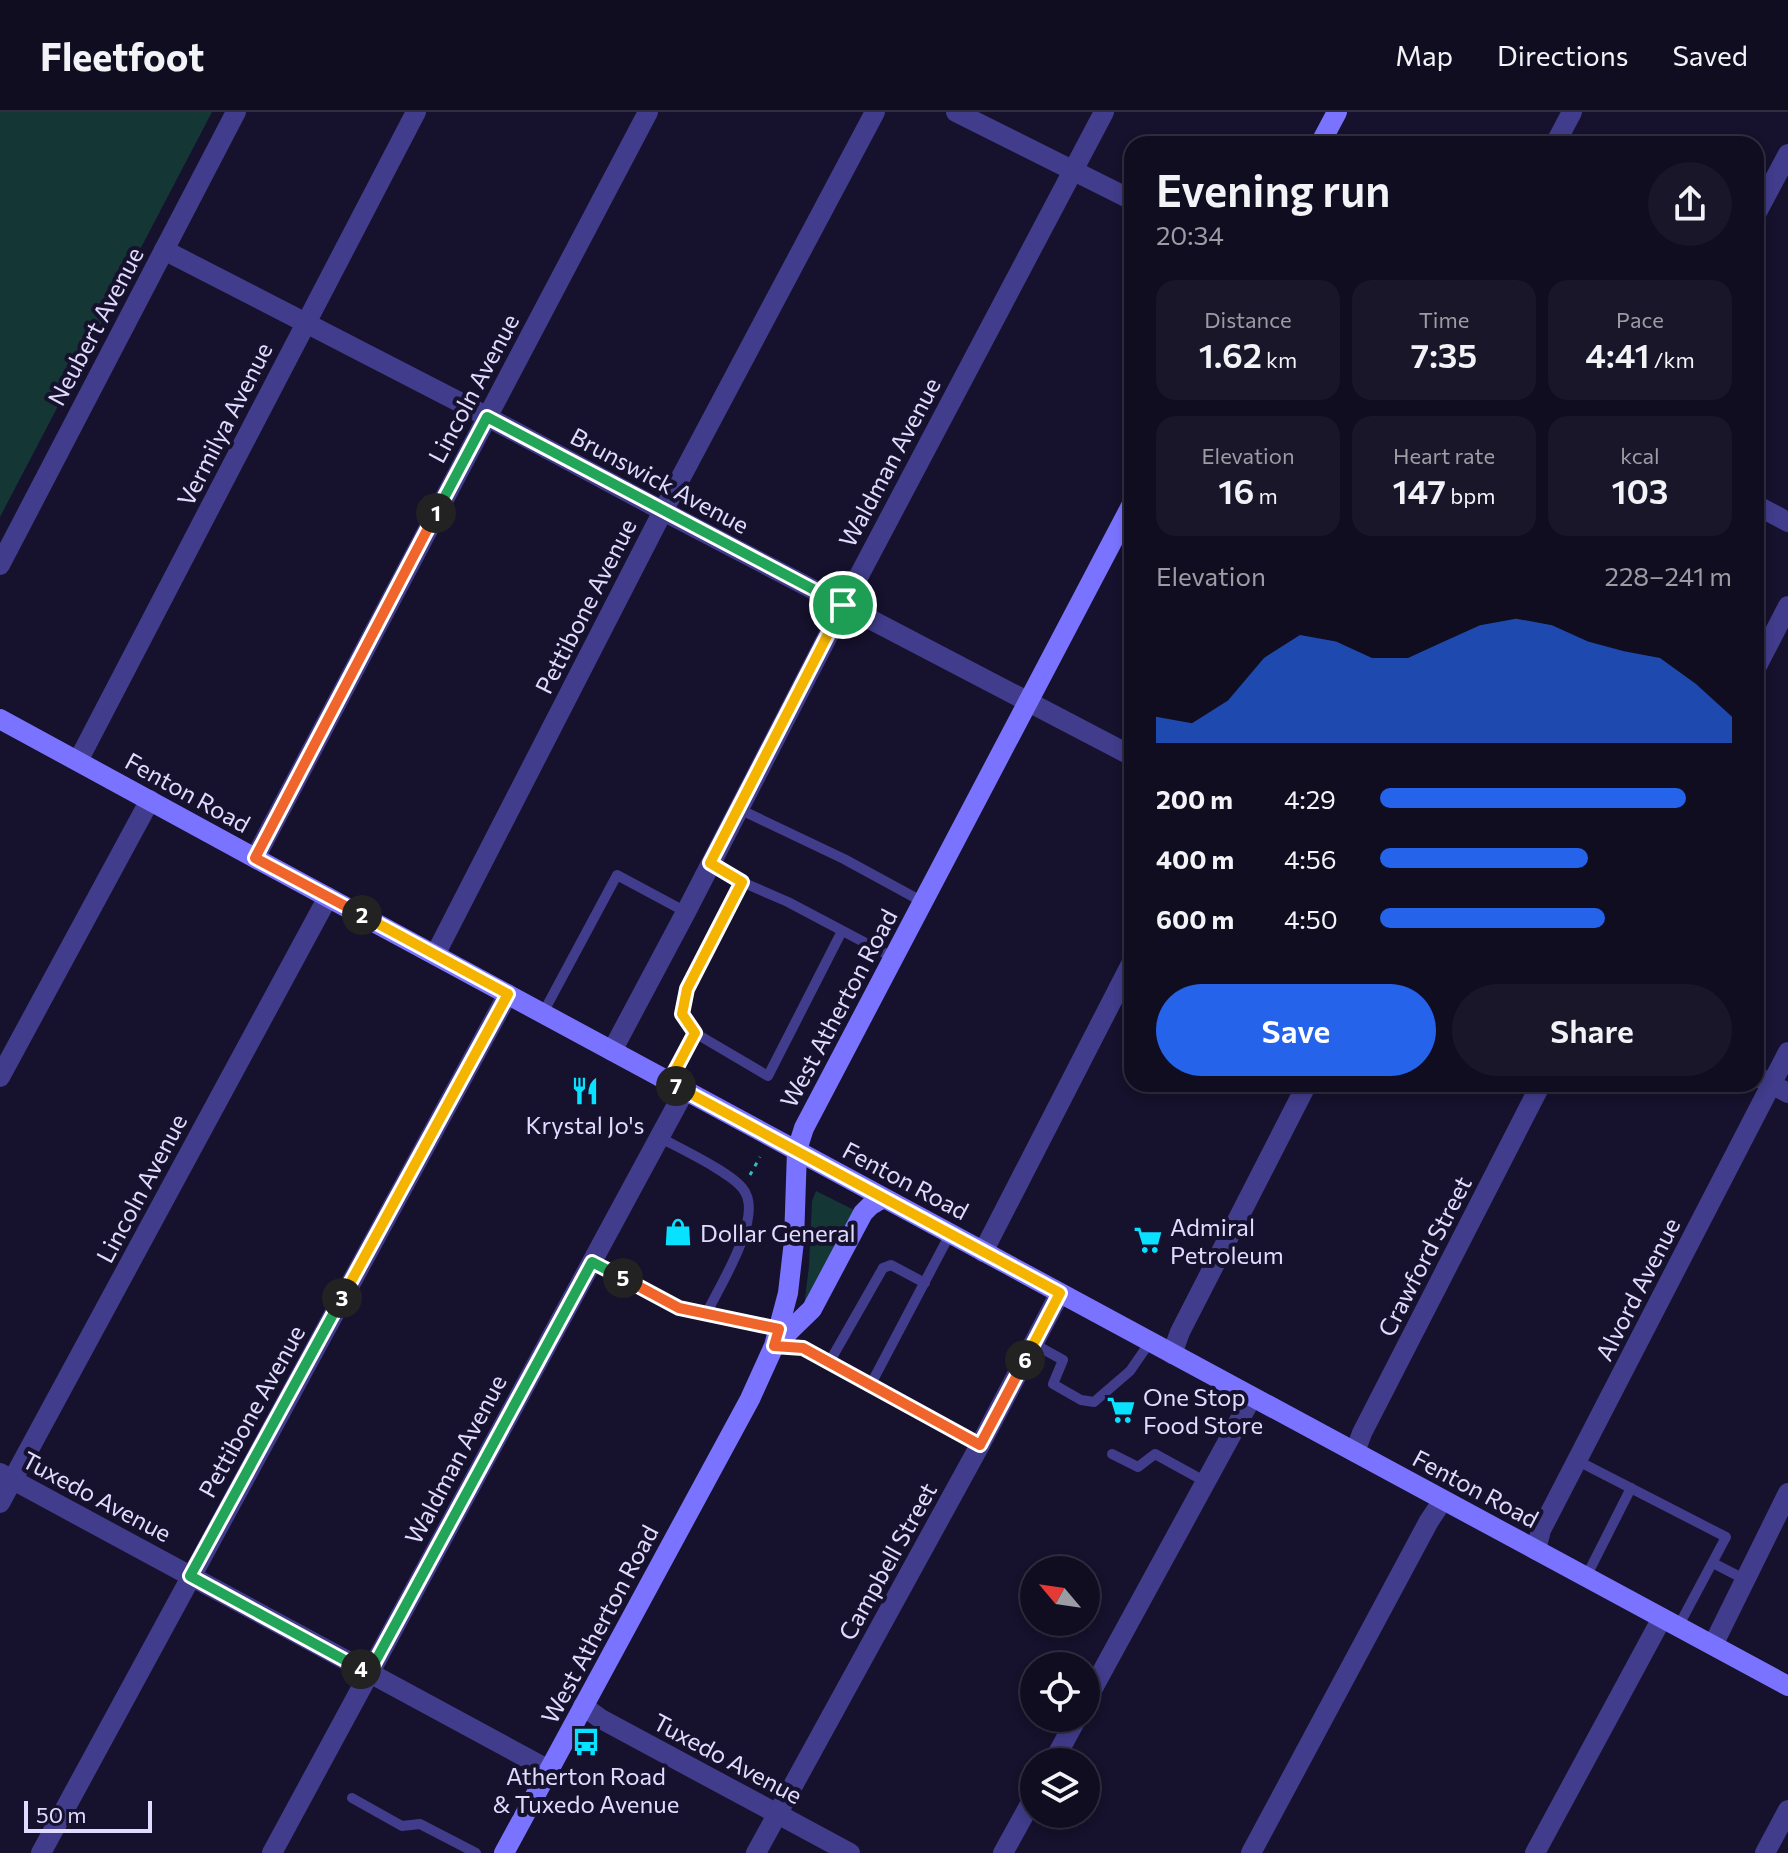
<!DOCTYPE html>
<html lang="en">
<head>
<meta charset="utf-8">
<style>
	:root { --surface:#100d21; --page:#19162a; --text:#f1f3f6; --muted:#9c9ca5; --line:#302d3f; --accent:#2563eb }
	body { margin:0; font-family:Commissioner,sans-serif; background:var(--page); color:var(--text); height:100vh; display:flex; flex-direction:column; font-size:30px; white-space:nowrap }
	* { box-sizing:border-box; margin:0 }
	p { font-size:26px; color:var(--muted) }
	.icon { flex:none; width:44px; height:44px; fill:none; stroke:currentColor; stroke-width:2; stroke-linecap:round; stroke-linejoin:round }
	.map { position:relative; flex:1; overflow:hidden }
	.details { position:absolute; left:1124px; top:24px; width:640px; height:956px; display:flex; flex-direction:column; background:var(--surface); border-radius:24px; box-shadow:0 4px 12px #0003,0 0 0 2px var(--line) }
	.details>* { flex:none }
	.needle { width:52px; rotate:299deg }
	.controls { position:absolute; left:1020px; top:1444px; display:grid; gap:16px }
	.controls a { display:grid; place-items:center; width:80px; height:80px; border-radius:50%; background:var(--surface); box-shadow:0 4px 12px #0003,0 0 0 2px var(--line); font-size:40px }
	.scale { position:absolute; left:24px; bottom:20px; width:128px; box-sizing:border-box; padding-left:8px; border:4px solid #e1dcff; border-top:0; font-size:22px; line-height:28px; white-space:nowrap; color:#e1dcff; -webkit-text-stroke:6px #16112c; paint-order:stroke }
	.pin { position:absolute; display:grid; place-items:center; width:68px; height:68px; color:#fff; margin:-34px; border:4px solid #fff; border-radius:50%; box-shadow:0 2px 8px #0007 }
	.km { position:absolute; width:40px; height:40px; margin:-20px; border-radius:50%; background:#222; color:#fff; font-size:22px; line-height:40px; text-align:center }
	.round { display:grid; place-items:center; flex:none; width:84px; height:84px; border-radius:42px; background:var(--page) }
	.headline { display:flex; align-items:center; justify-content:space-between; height:136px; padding:0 32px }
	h1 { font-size:44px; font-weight:600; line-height:60px }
	.stats { display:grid; grid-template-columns:repeat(3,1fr); gap:12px; height:136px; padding:8px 32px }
	.stats div { display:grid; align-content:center; border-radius:20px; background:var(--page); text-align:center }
	.stats b { font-size:34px; font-weight:600 }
	.stats small { font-size:22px; font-weight:400 }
	.stats p { font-size:22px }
	.chart { height:224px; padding:16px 32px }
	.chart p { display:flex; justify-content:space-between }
	.chart svg { width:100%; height:144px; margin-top:8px; fill:var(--accent); opacity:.7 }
	.cta { display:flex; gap:16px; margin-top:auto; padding:16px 32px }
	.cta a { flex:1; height:92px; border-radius:48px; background:var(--accent); color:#fff; font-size:32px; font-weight:600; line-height:92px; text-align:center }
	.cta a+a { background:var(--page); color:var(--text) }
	ul { padding:0 32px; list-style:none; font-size:26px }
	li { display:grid; grid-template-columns:128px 96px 1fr; align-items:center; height:60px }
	li i { height:20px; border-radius:10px; background:var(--accent) }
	header { display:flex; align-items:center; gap:48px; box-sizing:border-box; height:112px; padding:0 40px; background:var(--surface); border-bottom:2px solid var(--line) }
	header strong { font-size:38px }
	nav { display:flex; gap:44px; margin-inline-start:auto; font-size:28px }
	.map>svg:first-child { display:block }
	.green { fill:#143635 }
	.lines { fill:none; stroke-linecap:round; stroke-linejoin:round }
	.path { stroke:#31beb9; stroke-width:3; stroke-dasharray:4 6; stroke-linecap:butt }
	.lane { stroke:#413c8b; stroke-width:10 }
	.street { stroke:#413c8b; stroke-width:20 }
	.secondary { stroke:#7a73ff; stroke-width:20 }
	.split-1-casing { stroke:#fff; stroke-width:16 }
	.split-2-casing { stroke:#fff; stroke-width:16 }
	.split-3-casing { stroke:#fff; stroke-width:16 }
	.split-4-casing { stroke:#fff; stroke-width:16 }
	.split-5-casing { stroke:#fff; stroke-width:16 }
	.split-6-casing { stroke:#fff; stroke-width:16 }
	.split-7-casing { stroke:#fff; stroke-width:16 }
	.split-8-casing { stroke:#fff; stroke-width:16 }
	.split-1 { stroke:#22a559; stroke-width:10 }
	.split-2 { stroke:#f0652b; stroke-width:10 }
	.split-3 { stroke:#f5b400; stroke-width:10 }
	.split-4 { stroke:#22a559; stroke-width:10 }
	.split-5 { stroke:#22a559; stroke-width:10 }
	.split-6 { stroke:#f0652b; stroke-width:10 }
	.split-7 { stroke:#f5b400; stroke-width:10 }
	.split-8 { stroke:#f5b400; stroke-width:10 }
	.labels { text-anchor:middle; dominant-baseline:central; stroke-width:8; stroke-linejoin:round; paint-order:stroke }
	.street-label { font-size:24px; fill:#e1dcff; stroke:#16112c }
	.poi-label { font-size:24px; fill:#e1dcff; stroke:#16112c; text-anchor:start }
</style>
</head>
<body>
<header>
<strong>Fleetfoot</strong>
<nav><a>Map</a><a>Directions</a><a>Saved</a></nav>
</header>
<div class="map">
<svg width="1788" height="1741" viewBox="0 0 1788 1741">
	<rect width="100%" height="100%" fill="#16112c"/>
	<g class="green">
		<path d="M0,0H212L0,405Z"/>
		<path d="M816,1079L858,1100L804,1194L809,1154L812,1089Z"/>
	</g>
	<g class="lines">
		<path class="path" d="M750,1063L760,1045"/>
		<g class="lane">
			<path d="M739,697L844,747L923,790"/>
			<path d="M742,770L788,790L894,846"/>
			<path d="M543,901L617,763L686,800"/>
			<path d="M695,921L768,964L842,819"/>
			<path d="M669,970L695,921L682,902L687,877L742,770L710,751"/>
			<path d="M659,1025C679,1036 732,1061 743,1077C765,1104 719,1175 706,1202"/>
			<path d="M592,1150L679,1196L779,1217"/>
			<path d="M1034,1232L1063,1248L1053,1272L1081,1288L1094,1290L1130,1259L1150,1230"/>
			<path d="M776,1235L803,1236L980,1333"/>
			<path d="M830,1249L883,1156L891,1153L925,1171"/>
			<path d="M871,1272L950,1122"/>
			<path d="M1112,1342L1138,1355L1155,1342L1206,1370"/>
			<path d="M1578,1349L1726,1425L1678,1515"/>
			<path d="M1713,1451L1744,1467"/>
			<path d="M1586,1465L1631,1376"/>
			<path d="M352,1686L402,1714L420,1712L476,1741"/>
		</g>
		<g class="street">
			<path d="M956,0L1132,88"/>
			<path d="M1555,32L1572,0"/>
			<path d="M1756,102L1788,42"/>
			<path d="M164,138L467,294L663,399L1132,644"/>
			<path d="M1756,393L1788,410"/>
			<path d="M0,453L236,0"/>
			<path d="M1756,556L1788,494"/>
			<path d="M78,649L416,0"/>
			<path d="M255,746L648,0"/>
			<path d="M435,843L663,399L875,0"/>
			<path d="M612,939L686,800L853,475L1104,0"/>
			<path d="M1756,964L1788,981"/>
			<path d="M0,965L150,688"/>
			<path d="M983,1140L1132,850"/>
			<path d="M1172,1242L1180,1220L1307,972"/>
			<path d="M1355,1340L1362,1321L1541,972"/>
			<path d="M0,1361L549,1658"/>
			<path d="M0,1391L328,785"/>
			<path d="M1536,1438L1541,1418L1788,940"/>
			<path d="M1713,1533L1788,1381"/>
			<path d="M1086,1589L1252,1285"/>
			<path d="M583,1594L601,1607L850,1741"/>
			<path d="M1053,1650L1077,1606"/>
			<path d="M41,1741L508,882"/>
			<path d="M272,1741L685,978"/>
			<path d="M756,1741L980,1333L1060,1181"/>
			<path d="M1003,1741L1034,1685"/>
			<path d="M1251,1741L1429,1409L1443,1388"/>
			<path d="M1535,1741L1662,1506"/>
			<path d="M1765,1741L1788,1698"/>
		</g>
		<g class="secondary">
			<path d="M1320,32L1337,0"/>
			<path d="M0,607L255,746L1788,1574"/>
			<path d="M776,1232L812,1197L863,1101L871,1093L883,1086"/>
			<path d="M504,1741L750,1287L774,1234L788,1181L794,1129L797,1038L804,1016L1132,392"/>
		</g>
	</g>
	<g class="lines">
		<defs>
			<path id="split-1" d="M436,401L487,305L843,493"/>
			<path id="split-2" d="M362,803L255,746L436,401"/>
			<path id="split-3" d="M342,1186L508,882L362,803"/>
			<path id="split-4" d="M342,1186L190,1464L361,1557"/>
			<path id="split-5" d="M361,1557L369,1561L592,1150L623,1166"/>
			<path id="split-6" d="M623,1166L679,1196L779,1217L774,1234L803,1236L980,1333L1025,1248"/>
			<path id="split-7" d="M676,974L1060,1181L1025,1248"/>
			<path id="split-8" d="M676,974L669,970L695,921L682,902L687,877L742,770L710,751L843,493"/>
		</defs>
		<use href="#split-1" class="split-1-casing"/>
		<use href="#split-2" class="split-2-casing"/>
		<use href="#split-3" class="split-3-casing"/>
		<use href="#split-4" class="split-4-casing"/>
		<use href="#split-5" class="split-5-casing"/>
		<use href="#split-6" class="split-6-casing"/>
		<use href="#split-7" class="split-7-casing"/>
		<use href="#split-8" class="split-8-casing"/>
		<use href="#split-1" class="split-1"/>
		<use href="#split-2" class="split-2"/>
		<use href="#split-3" class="split-3"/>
		<use href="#split-4" class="split-4"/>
		<use href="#split-5" class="split-5"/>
		<use href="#split-6" class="split-6"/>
		<use href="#split-7" class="split-7"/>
		<use href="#split-8" class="split-8"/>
	</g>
	<defs>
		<symbol id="restaurant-bare" viewBox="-9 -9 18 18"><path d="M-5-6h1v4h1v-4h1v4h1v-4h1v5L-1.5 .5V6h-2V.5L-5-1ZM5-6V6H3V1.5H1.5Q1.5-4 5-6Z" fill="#08e1ff" stroke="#16112c" stroke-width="2.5" paint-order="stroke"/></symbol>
		<symbol id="shop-bare" viewBox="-9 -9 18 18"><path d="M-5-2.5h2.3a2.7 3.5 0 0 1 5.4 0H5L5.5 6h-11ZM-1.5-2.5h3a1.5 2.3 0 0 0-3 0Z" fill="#08e1ff" stroke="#16112c" stroke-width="2.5" paint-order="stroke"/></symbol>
		<symbol id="supermarket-bare" viewBox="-9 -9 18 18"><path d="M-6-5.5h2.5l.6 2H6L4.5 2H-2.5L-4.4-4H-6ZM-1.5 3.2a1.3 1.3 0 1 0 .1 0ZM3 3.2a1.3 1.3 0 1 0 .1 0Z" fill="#08e1ff" stroke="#16112c" stroke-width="2.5" paint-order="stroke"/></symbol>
		<symbol id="bus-bare" viewBox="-9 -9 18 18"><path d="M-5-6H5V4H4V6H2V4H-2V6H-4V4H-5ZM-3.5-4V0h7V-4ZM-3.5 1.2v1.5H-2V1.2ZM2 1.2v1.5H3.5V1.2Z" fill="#08e1ff" stroke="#16112c" stroke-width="2.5" paint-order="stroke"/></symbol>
	</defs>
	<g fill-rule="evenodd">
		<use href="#restaurant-bare" x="565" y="959" width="40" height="40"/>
		<use href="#shop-bare" x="658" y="1100" width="40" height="40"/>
		<use href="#supermarket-bare" x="1128" y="1108" width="40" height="40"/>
		<use href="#supermarket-bare" x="1101" y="1278" width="40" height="40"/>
		<use href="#bus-bare" x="566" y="1610" width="40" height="40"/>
	</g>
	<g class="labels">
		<g class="street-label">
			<text transform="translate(95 214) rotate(-62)">Neubert Avenue</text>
			<text transform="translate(473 276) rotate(-62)">Lincoln Avenue</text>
			<text transform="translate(224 312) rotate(-63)">Vermilya Avenue</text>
			<text transform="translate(889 350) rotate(-62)">Waldman Avenue</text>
			<text transform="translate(660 368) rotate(28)">Brunswick Avenue</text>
			<text transform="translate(585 494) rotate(-63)">Pettibone Avenue</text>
			<text transform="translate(188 680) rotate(29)">Fenton Road</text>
			<text transform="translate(838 896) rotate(-62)">West Atherton Road</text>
			<text transform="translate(906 1068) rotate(28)">Fenton Road</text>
			<text transform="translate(141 1076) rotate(-62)">Lincoln Avenue</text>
			<text transform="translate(1424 1144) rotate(-63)">Crawford Street</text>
			<text transform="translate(1637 1177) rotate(-63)">Alvord Avenue</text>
			<text transform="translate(251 1299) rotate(-61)">Pettibone Avenue</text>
			<text transform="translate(455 1347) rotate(-62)">Waldman Avenue</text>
			<text transform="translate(1476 1376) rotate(28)">Fenton Road</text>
			<text transform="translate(97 1384) rotate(28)">Tuxedo Avenue</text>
			<text transform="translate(887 1449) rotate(-61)">Campbell Street</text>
			<text transform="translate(599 1512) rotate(-62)">West Atherton Road</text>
			<text transform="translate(728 1646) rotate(28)">Tuxedo Avenue</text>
		</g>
		<g class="poi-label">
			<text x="585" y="1012" text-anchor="middle">Krystal Jo's</text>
			<text x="1170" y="1114">Admiral<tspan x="1170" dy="28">Petroleum</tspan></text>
			<text x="700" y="1120">Dollar General</text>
			<text x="1143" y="1284">One Stop<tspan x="1143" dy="28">Food Store</tspan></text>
			<text x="586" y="1663" text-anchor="middle">Atherton Road<tspan x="586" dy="28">&amp; Tuxedo Avenue</tspan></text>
		</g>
	</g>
</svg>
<div class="controls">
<a><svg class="needle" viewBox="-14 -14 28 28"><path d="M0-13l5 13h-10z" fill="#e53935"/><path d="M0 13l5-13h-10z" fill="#9c9ca5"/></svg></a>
<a><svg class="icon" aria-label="locate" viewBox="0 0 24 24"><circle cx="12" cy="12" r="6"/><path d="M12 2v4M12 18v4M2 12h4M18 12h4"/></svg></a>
<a><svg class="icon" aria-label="layers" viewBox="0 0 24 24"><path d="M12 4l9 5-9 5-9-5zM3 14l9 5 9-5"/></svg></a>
</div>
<div class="scale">50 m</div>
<div class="pin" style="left:843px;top:493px;background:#1e9e55"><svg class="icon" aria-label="arrive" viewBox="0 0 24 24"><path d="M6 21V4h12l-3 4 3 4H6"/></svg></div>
<b class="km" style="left:436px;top:401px">1</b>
<b class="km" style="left:362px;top:803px">2</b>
<b class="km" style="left:342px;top:1186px">3</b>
<b class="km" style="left:361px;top:1557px">4</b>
<b class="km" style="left:623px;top:1166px">5</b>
<b class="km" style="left:1025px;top:1248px">6</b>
<b class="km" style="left:676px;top:974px">7</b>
<section class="details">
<div class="headline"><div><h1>Evening run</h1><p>20:34</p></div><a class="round"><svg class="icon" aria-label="share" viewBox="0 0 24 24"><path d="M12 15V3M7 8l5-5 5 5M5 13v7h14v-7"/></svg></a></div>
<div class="stats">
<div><p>Distance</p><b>1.62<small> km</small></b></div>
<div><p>Time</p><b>7:35</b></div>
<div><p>Pace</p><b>4:41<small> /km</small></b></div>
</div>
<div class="stats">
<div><p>Elevation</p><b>16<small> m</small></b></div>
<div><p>Heart rate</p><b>147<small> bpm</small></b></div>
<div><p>kcal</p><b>103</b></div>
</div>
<div class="chart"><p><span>Elevation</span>228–241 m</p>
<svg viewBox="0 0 160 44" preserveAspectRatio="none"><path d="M0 44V36L10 38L20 31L30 18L40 11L50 13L60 18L70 18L80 13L90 8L100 6L110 8L120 13L130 16L140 18L150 26L160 36V44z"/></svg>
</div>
<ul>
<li><b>200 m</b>4:29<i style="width:87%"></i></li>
<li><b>400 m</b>4:56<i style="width:59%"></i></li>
<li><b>600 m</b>4:50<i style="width:64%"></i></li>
</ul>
<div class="cta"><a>Save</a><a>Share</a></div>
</section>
</div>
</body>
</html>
